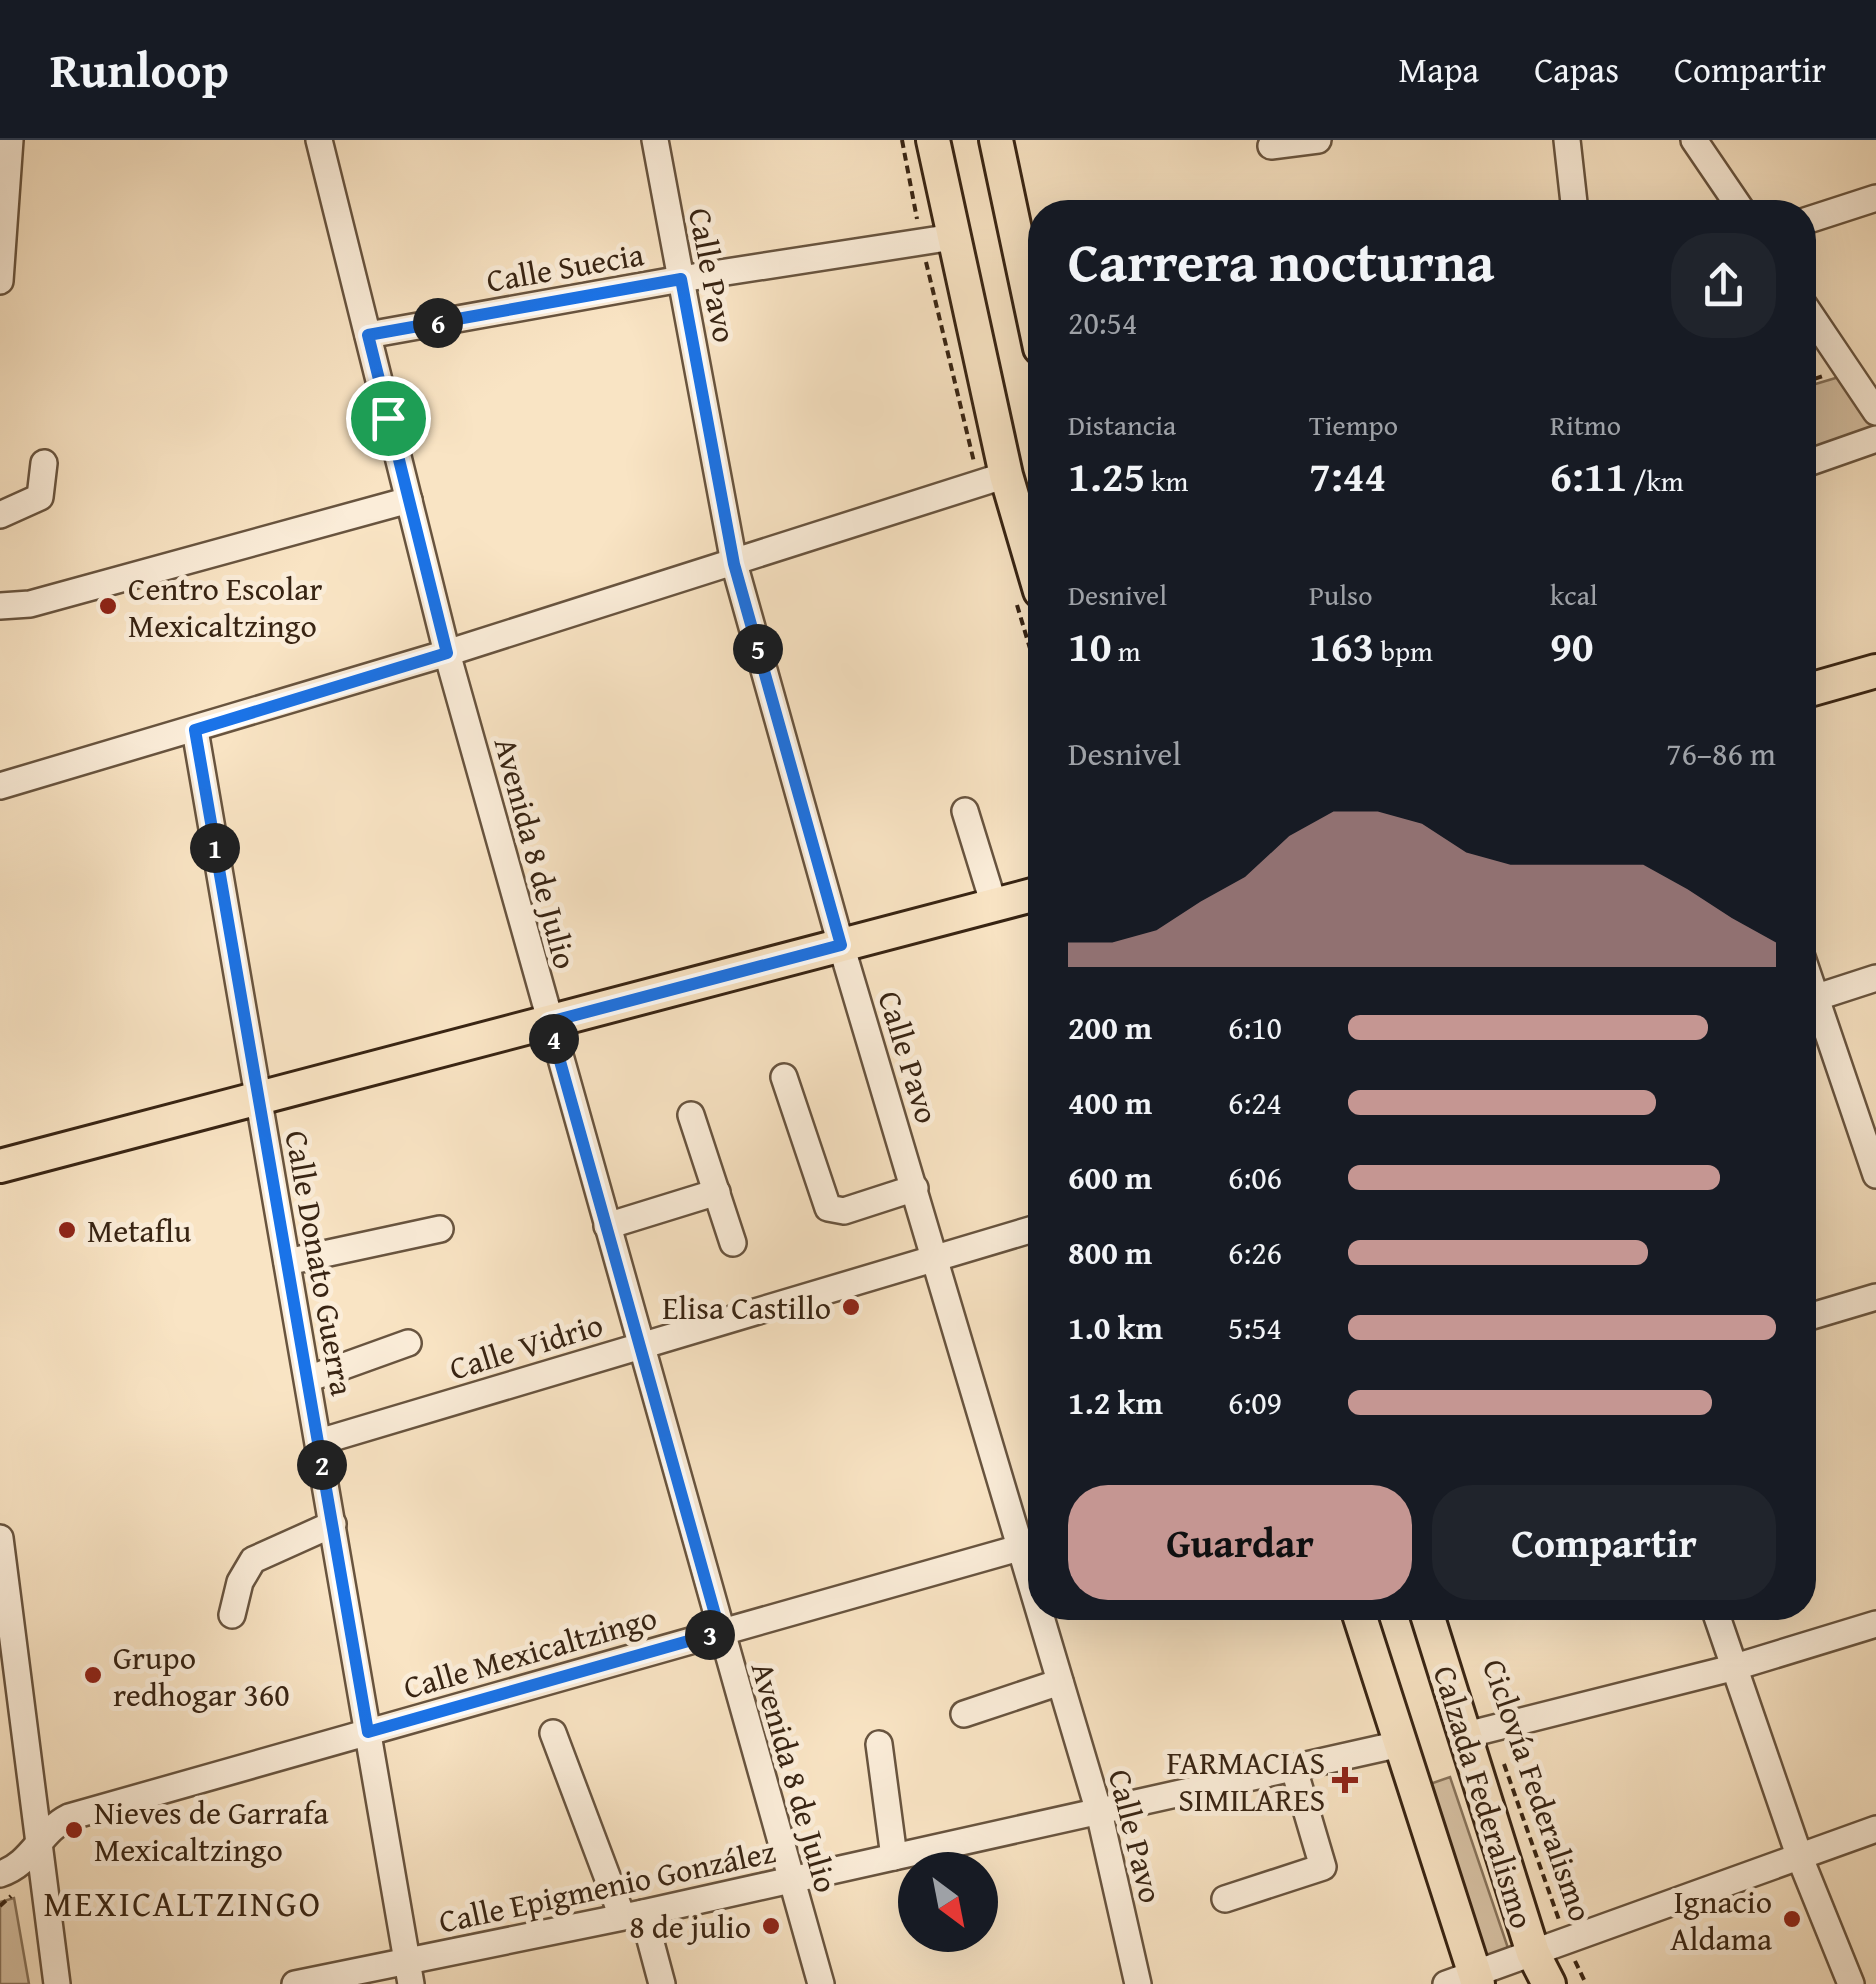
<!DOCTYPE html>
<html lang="es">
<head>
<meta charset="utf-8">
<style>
	:root { --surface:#171b24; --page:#20242c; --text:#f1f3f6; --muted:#9ea1a6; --line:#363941; --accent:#c59692 }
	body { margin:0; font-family:"Gentium Book Plus",serif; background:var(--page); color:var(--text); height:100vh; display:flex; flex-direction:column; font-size:38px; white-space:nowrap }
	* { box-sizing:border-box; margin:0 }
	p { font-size:32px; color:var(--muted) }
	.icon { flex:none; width:55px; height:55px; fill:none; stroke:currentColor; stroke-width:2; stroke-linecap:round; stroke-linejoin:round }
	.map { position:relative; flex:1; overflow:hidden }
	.sheet { position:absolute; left:1028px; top:60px; width:788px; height:1420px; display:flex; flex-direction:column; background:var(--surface); border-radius:40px; box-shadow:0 10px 40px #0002 }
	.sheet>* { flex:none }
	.needle { width:65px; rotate:148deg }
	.buttons { position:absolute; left:898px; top:1712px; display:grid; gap:20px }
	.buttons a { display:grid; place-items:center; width:100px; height:100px; border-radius:50%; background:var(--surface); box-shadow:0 10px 40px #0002; font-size:50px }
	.pin { position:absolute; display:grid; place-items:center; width:85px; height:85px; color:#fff; margin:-42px; border:5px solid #fff; border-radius:50%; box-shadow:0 2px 10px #0007 }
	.km { position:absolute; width:50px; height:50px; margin:-25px; border-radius:50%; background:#222; color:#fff; font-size:28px; line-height:50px; text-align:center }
	.round { display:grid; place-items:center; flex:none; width:105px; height:105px; border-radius:40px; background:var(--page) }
	.overview { display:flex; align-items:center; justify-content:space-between; height:170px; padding:0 40px }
	h1 { font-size:55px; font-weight:800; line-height:75px }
	.metrics { display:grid; grid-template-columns:repeat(3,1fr); gap:15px; height:170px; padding:10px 40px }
	.metrics div { display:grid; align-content:center }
	.metrics b { font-size:42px; font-weight:800 }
	.metrics small { font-size:28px; font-weight:400 }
	.metrics p { font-size:28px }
	.chart { height:280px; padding:20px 40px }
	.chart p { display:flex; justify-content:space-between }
	.chart svg { width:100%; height:180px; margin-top:10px; fill:var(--accent); opacity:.7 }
	.primary-button { display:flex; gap:20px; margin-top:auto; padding:20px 40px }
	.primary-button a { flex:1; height:115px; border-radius:40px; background:var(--accent); color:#111; font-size:40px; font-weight:800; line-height:115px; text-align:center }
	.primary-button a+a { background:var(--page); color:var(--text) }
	ul { padding:0 40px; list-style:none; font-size:32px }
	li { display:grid; grid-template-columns:160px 120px 1fr; align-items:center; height:75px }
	li i { height:25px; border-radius:12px; background:var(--accent) }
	header { display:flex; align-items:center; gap:60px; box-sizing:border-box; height:140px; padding:0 50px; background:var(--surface); border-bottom:2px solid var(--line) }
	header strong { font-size:48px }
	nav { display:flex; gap:55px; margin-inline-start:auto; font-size:35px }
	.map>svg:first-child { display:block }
	.green { fill:#d8c3a6; stroke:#88745c; stroke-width:2.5 }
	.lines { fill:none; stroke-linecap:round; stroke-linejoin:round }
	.minor-casing { stroke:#68543f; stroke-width:30 }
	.major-casing { stroke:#382413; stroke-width:38 }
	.path { stroke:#382413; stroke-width:4; stroke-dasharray:8 5; stroke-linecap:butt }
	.minor { stroke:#fbedd9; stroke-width:25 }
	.major { stroke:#f9e4c4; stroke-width:32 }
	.route-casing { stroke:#fff; stroke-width:20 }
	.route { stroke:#1a73e8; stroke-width:12 }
	.poi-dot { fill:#8f2418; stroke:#fbedd9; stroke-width:4 }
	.labels { text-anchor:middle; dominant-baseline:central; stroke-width:10; stroke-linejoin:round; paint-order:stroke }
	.street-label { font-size:32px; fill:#382413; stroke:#fbedd9 }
	.poi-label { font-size:32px; fill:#382413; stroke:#fbedd9; text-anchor:start }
	.neighbourhood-label { font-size:35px; letter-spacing:2.5px; fill:#382413; stroke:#fbedd9 }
</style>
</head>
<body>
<header>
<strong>Runloop</strong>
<nav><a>Mapa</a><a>Capas</a><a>Compartir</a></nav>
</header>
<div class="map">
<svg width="1876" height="1844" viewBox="0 0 1876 1844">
	<rect width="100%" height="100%" fill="#f9e4c4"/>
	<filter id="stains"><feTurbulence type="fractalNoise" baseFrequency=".002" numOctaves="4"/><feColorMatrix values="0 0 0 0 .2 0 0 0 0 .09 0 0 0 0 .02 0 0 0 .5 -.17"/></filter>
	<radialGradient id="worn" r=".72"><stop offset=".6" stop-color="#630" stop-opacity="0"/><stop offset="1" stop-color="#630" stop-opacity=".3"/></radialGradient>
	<g class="green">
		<path d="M1839,237L1873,287L1803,313L1802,248Z"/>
		<path d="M1450,1637L1510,1814L1487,1822L1427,1645Z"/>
		<path d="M14,1758L29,1844H0V1762Z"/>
	</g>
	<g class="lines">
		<defs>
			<g id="minor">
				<path d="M319,0L447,513L821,1844"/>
				<path d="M655,0L734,423L841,805L1099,1672L1138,1844"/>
				<path d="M1567,0L1575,72"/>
				<path d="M1694,0L1743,72"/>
				<path d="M1271,6L1318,0"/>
				<path d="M1802,82L1876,58"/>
				<path d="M0,141L10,0"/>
				<path d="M1802,162L1876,272"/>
				<path d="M368,195L681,139L953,97"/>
				<path d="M1802,325L1876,299"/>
				<path d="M0,375L40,357L44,323"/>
				<path d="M0,466L30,464L409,360"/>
				<path d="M195,590L411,1844"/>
				<path d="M0,646L447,513L1006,335"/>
				<path d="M965,671L994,765"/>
				<path d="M1802,817L1876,1035"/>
				<path d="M1802,862L1876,838"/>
				<path d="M784,937L828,1068L844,1071L915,1048"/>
				<path d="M691,975L733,1103"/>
				<path d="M607,1086L717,1052"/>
				<path d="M287,1122L440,1089"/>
				<path d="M1802,1179L1876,1157"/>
				<path d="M308,1239L408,1203"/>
				<path d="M319,1302L1040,1087"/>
				<path d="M0,1398L57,1844"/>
				<path d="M1714,1468L1800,1718L1851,1844"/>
				<path d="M232,1475L240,1442L253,1420L333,1384"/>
				<path d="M964,1574L1060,1542"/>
				<path d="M553,1593L622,1776"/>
				<path d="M1466,1595L1732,1528L1876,1484"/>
				<path d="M879,1604L894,1717"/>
				<path d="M0,1734C32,1724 39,1692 69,1677L1040,1402"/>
				<path d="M1225,1759L1323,1727L1294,1629"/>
				<path d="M643,1773L662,1844"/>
				<path d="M295,1844L643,1773L1400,1604"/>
				<path d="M1446,1844L1876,1689"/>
			</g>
			<g id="major">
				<path d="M933,0L1006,335L1040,451"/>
				<path d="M996,0L1040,208"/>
				<path d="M1802,552L1876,531"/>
				<path d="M0,1026L1040,753"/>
				<path d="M1357,1468L1478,1844"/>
				<path d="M1425,1468L1533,1813L1549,1844"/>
			</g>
		</defs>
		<use href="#minor" class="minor-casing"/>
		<use href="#major" class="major-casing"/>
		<g class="path">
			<path d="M902,0L917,79"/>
			<path d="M926,122L974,322"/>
			<path d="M1802,243L1823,236"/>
			<path d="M1017,465L1040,542"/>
			<path d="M1504,1624L1559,1780"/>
			<path d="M0,1766L11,1756"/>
			<path d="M1575,1821L1586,1844"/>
		</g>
		<use href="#minor" class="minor"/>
		<use href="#major" class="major"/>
	</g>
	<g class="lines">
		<defs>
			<path id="route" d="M681,139L734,424L841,805L549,882L720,1492L368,1592L195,590L447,513L368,195Z"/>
		</defs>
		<use href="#route" class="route-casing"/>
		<use href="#route" class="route"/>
	</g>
	<g class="poi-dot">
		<circle cx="108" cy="466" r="10"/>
		<circle cx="67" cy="1090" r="10"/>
		<circle cx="851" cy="1167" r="10"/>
		<circle cx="93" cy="1535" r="10"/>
		<path d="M1340 1625h10v10h10v10h-10v10h-10v-10h-10v-10h10z"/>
		<circle cx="74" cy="1690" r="10"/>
		<circle cx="1792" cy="1779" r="10"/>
		<circle cx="771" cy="1786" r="10"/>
	</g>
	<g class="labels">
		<g class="street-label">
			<text transform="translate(565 127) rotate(-10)">Calle Suecia</text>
			<text transform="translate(713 135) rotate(79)">Calle Pavo</text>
			<text transform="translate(536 713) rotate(75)">Avenida 8 de Julio</text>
			<text transform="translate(909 917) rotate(73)">Calle Pavo</text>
			<text transform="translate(320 1123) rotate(80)">Calle Donato Guerra</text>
			<text transform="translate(526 1206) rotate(-17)">Calle Vidrio</text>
			<text transform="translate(530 1512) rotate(-16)">Calle Mexicaltzingo</text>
			<text transform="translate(795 1637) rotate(74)">Avenida 8 de Julio</text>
			<text transform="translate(1538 1650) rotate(71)">Ciclovía Federalismo</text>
			<text transform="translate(1484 1657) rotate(73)">Calzada Federalismo</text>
			<text transform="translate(1136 1696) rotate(76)">Calle Pavo</text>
			<text transform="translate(607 1746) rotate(-12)">Calle Epigmenio González</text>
		</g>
		<g class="poi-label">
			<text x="128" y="448">Centro Escolar<tspan x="128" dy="37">Mexicaltzingo</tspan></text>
			<text x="87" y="1090">Metaflu</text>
			<text x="831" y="1167" text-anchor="end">Elisa Castillo</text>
			<text x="113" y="1517">Grupo<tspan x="113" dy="37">redhogar 360</tspan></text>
			<text x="1325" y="1622" text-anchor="end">FARMACIAS<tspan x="1325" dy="37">SIMILARES</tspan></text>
			<text x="94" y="1672">Nieves de Garrafa<tspan x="94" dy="37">Mexicaltzingo</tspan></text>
			<text x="1772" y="1761" text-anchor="end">Ignacio<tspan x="1772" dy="37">Aldama</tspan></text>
			<text x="751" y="1786" text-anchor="end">8 de julio</text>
		</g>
		<g class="neighbourhood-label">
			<text x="183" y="1763">MEXICALTZINGO</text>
		</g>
	</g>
	<rect width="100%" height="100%" filter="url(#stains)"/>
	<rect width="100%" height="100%" fill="url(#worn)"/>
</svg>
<div class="buttons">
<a><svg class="needle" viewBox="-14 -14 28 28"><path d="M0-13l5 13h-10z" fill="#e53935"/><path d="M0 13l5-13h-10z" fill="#9ea1a6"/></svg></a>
</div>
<div class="pin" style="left:388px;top:278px;background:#1e9e55"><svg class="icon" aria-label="arrive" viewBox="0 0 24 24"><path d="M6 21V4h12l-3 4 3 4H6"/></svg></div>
<b class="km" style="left:215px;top:708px">1</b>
<b class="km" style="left:322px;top:1325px">2</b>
<b class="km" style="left:710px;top:1495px">3</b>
<b class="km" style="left:554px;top:899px">4</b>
<b class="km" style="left:758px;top:509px">5</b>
<b class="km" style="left:438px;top:183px">6</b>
<section class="sheet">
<div class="overview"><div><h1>Carrera nocturna</h1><p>20:54</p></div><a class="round"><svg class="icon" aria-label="share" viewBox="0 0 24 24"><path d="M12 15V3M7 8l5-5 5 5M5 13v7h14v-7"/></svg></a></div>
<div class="metrics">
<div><p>Distancia</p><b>1.25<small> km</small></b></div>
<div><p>Tiempo</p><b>7:44</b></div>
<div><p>Ritmo</p><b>6:11<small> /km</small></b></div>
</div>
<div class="metrics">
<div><p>Desnivel</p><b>10<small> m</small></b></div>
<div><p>Pulso</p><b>163<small> bpm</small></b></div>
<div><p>kcal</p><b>90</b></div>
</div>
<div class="chart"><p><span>Desnivel</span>76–86 m</p>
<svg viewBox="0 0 160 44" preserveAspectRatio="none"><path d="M0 44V38L10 38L20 35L30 28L40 22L50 12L60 6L70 6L80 9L90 16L100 19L110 19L120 19L130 19L140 25L150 32L160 38V44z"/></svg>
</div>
<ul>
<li><b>200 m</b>6:10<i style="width:84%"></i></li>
<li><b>400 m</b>6:24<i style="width:72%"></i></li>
<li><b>600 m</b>6:06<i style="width:87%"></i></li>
<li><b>800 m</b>6:26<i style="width:70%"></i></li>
<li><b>1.0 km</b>5:54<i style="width:100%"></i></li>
<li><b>1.2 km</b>6:09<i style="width:85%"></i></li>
</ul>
<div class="primary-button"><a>Guardar</a><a>Compartir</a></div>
</section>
</div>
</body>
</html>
